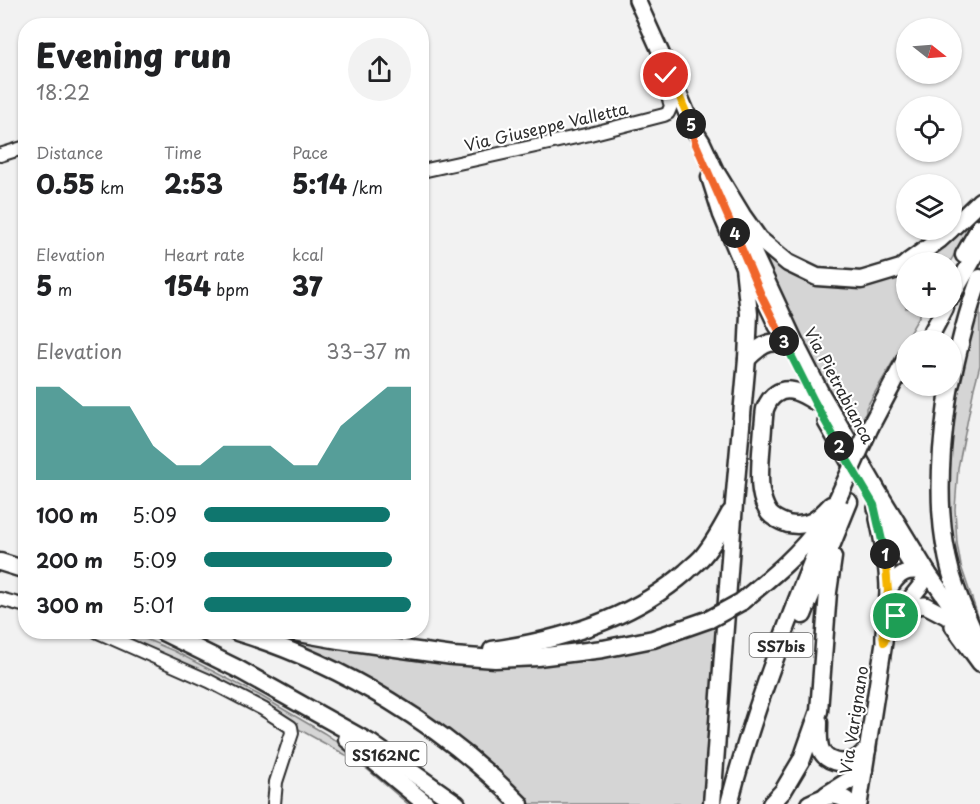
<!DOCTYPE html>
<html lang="en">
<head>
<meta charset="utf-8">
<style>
	:root { --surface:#fff; --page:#f2f2f2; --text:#202124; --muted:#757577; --accent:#0f766e }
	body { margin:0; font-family:"Playpen Sans",sans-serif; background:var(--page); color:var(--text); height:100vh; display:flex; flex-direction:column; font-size:22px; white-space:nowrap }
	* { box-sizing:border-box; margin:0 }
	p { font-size:20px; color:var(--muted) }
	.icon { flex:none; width:33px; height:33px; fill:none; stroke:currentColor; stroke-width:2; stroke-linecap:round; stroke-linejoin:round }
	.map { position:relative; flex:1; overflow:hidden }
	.details { position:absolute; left:18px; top:18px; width:411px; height:621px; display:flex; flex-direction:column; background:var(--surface); border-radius:24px; box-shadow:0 2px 4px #0004 }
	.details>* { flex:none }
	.needle { width:39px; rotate:107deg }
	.fabs { position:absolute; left:896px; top:18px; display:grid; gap:12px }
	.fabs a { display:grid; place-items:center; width:66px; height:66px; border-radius:50%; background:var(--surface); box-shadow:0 2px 4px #0004; font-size:30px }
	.pin { position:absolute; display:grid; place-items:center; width:51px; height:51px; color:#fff; margin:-26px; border:3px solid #fff; border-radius:50%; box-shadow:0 2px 6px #0007 }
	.km { position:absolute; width:30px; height:30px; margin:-15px; border-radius:50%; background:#222; color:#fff; font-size:16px; line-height:30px; text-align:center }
	.round { display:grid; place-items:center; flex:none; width:63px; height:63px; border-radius:32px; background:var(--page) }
	.head { display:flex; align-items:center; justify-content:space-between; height:102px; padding:0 18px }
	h1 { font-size:33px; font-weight:800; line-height:45px }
	.metrics { display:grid; grid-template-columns:repeat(3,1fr); gap:9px; height:102px; padding:6px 18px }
	.metrics div { display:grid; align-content:center }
	.metrics b { font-size:26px; font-weight:800 }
	.metrics small { font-size:16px; font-weight:400 }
	.metrics p { font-size:16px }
	.chart { height:168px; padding:12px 18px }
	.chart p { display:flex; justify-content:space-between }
	.chart svg { width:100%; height:108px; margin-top:6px; fill:var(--accent); opacity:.7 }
	ul { padding:0 18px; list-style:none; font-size:20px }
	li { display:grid; grid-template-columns:96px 72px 1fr; align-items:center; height:45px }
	li i { height:15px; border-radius:8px; background:var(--accent) }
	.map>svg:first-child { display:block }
	.green { fill:#d5d5d5; stroke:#808080; stroke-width:1.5 }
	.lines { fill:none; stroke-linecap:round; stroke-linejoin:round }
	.minor-casing { stroke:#2b2b2b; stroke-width:16 }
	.major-casing { stroke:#2b2b2b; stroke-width:20 }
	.highway-casing { stroke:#2b2b2b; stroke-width:21 }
	.minor { stroke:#fff; stroke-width:12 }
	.major { stroke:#fff; stroke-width:15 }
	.highway { stroke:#fff; stroke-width:16 }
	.highway-bridge-casing { stroke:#2b2b2b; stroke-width:21; stroke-linecap:butt }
	.highway-bridge { stroke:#fff; stroke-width:16 }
	.split-1-casing { stroke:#fff; stroke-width:12 }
	.split-2-casing { stroke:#fff; stroke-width:12 }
	.split-3-casing { stroke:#fff; stroke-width:12 }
	.split-4-casing { stroke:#fff; stroke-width:12 }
	.split-5-casing { stroke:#fff; stroke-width:12 }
	.split-6-casing { stroke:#fff; stroke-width:12 }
	.split-1 { stroke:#f5b400; stroke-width:8 }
	.split-2 { stroke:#22a559; stroke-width:8 }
	.split-3 { stroke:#22a559; stroke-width:8 }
	.split-4 { stroke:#f0652b; stroke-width:8 }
	.split-5 { stroke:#f0652b; stroke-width:8 }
	.split-6 { stroke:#f5b400; stroke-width:8 }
	.labels { text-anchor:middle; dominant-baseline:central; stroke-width:4.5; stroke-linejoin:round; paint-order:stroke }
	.shield { fill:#fff; stroke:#6b6b6b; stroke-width:1.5 }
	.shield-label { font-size:15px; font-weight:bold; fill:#2b2b2b }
	.street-label { font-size:16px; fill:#2b2b2b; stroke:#fff }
</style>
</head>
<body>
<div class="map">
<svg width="980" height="804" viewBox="0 0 980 804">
	<rect width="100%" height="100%" fill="#f2f2f2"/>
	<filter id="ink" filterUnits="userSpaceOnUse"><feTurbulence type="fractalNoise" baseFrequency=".0167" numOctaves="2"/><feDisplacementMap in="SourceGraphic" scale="12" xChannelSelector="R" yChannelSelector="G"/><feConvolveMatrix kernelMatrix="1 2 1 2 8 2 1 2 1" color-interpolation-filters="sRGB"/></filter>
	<g filter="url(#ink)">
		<g class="green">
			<path d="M980,209L950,262H921Z"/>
			<path d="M763,252L794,273L906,271V308H924L866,408V412L853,438L809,354Z"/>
			<path d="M980,295V365L974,388L958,468L955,509L957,543L961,566L980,622V633L956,570L946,489L957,379Z"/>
			<path d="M722,620L706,804H529L495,772L354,673L276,636L368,653L475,665Z"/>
			<path d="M102,632H129L174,651L259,695L324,733L367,762L419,804H408L368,770L344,754L293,726Z"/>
		</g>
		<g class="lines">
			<defs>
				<g id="minor">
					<path d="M0,155L26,147"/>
					<path d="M422,171L590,134L664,115L668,113L671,106L663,80L666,75L670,73"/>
					<path d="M0,599L26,606"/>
					<path d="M98,632L209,681L263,709L291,727L292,733L290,739L276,782L274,804"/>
				</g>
				<g id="major">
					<path d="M637,0L670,73L693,128L702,142L722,185"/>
					<path d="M736,215L797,346L821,393L878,491L928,573L970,633"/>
					<path d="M749,266L777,326"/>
					<path d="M826,422L856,474"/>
					<path d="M876,508L909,561"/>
					<path d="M888,591C899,572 906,568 928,573"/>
					<path d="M903,608L922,584L928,573"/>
					<path d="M953,626L980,663"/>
					<path d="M887,634L891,623L903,608L925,605L946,616"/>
					<path d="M859,804L884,642C883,625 888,607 888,590C888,566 883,542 878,519"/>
				</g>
				<g id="highway">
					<path d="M717,174L742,215L759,239L788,263L817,277L861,280L901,268L906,264"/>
					<path d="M710,177L722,215L744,267L749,314L747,359L734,504L712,804"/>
					<path d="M951,229L980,201"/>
					<path d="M964,255L980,227"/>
					<path d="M908,262L939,240L950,230"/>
					<path d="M951,297L980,247"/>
					<path d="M928,340L945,308"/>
					<path d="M747,359C765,341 772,339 797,346"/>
					<path d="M951,383C959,347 967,312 980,278"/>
					<path d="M950,386C946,406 944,428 942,450C939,493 940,531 951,573C958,598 969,622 980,646"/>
					<path d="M814,401C803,394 788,385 776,394C771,397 767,404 765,409C764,414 764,421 763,427C762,446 758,472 761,491C762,498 765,507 769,513C773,518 782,522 788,524C809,528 818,519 831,505"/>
					<path d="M870,427L906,359"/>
					<path d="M0,562L26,570"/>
					<path d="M741,602C770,578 799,555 821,524"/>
					<path d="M803,615L849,502"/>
					<path d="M163,632L236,668L372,744L457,804"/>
					<path d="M237,632C342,664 444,726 520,804"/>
					<path d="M294,632L339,640L453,656L495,659L538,657L603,649L653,639L710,619"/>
					<path d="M492,650C562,640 632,619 686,572C691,567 698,562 703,556C714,543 722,528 730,513"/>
					<path d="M819,722C819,730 818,739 820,747C824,762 842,766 856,759C860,757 863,753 867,750"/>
					<path d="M347,739L426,804"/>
					<path d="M826,795L864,771"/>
					<path d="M729,804C756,699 797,598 838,498"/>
					<path d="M771,804L783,791L802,759L819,711L828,592L833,557"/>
					<path d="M809,804C825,796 836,790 851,804"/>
				</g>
			</defs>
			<use href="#minor" class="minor-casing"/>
			<use href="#major" class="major-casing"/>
			<use href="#highway" class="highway-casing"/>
			<use href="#minor" class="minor"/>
			<use href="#major" class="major"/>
			<use href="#highway" class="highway"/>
			<defs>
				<g id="highway-bridge">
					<path d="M838,498L870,427"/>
					<path d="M710,619L741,602"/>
				</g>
			</defs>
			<use href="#highway-bridge" class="highway-bridge-casing"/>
			<use href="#highway-bridge" class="highway-bridge"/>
		</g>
	</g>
	<g class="lines" filter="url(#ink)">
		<defs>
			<path id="split-1" d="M885,554L888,591L883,632L884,642L891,623L896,616"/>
			<path id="split-2" d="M839,446L874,505L885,554"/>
			<path id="split-3" d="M784,341L814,401L839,446"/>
			<path id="split-4" d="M735,233L762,297L784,341"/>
			<path id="split-5" d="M691,124L695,142L735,233"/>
			<path id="split-6" d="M666,75L670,74L691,124"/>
		</defs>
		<use href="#split-1" class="split-1-casing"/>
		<use href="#split-2" class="split-2-casing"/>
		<use href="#split-3" class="split-3-casing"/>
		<use href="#split-4" class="split-4-casing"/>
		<use href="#split-5" class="split-5-casing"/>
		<use href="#split-6" class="split-6-casing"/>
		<use href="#split-1" class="split-1"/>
		<use href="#split-2" class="split-2"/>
		<use href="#split-3" class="split-3"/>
		<use href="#split-4" class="split-4"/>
		<use href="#split-5" class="split-5"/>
		<use href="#split-6" class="split-6"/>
	</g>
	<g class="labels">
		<g class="shield">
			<rect x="749.5" y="633" width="63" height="24" rx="4.5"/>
			<rect x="345.5" y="742" width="81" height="24" rx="4.5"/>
		</g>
		<g class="shield-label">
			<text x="781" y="645">SS7bis</text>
			<text x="386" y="754">SS162NC</text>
		</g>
		<g class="street-label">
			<text transform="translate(546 126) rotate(-13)">Via Giuseppe Valletta</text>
			<text transform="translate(840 385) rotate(62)">Via Pietrabianca</text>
			<text transform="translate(853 720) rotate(-81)">Via Varignano</text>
		</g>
	</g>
</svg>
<div class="fabs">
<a><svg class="needle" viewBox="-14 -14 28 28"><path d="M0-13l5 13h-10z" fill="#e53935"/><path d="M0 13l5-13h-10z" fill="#757577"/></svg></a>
<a><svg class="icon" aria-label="locate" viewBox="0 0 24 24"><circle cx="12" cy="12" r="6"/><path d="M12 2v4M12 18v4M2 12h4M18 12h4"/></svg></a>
<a><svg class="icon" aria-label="layers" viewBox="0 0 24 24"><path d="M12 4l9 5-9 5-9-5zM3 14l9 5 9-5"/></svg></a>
<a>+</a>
<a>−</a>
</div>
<div class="pin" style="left:896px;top:616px;background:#1e9e55"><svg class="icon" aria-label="arrive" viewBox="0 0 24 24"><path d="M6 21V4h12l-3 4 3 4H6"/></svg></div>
<div class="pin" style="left:666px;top:75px;background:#d93025"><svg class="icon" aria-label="check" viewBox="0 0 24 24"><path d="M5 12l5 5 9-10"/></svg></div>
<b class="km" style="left:885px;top:554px">1</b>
<b class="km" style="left:839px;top:446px">2</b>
<b class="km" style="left:784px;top:341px">3</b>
<b class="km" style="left:735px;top:233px">4</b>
<b class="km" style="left:691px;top:124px">5</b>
<section class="details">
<div class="head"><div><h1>Evening run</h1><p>18:22</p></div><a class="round"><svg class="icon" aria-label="share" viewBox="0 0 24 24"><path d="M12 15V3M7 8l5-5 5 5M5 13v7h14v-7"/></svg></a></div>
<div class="metrics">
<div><p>Distance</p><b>0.55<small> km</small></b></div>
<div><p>Time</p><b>2:53</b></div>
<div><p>Pace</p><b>5:14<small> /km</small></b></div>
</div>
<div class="metrics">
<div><p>Elevation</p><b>5<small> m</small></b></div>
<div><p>Heart rate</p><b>154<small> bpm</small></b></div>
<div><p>kcal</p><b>37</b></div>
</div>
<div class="chart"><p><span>Elevation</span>33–37 m</p>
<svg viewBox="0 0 160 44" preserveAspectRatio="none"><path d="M0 44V6L10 6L20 14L30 14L40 14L50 30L60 38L70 38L80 30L90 30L100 30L110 38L120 38L130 22L140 14L150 6L160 6V44z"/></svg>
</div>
<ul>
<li><b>100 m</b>5:09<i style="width:90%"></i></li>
<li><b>200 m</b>5:09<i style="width:91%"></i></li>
<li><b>300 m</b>5:01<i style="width:100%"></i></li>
</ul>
</section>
</div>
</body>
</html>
